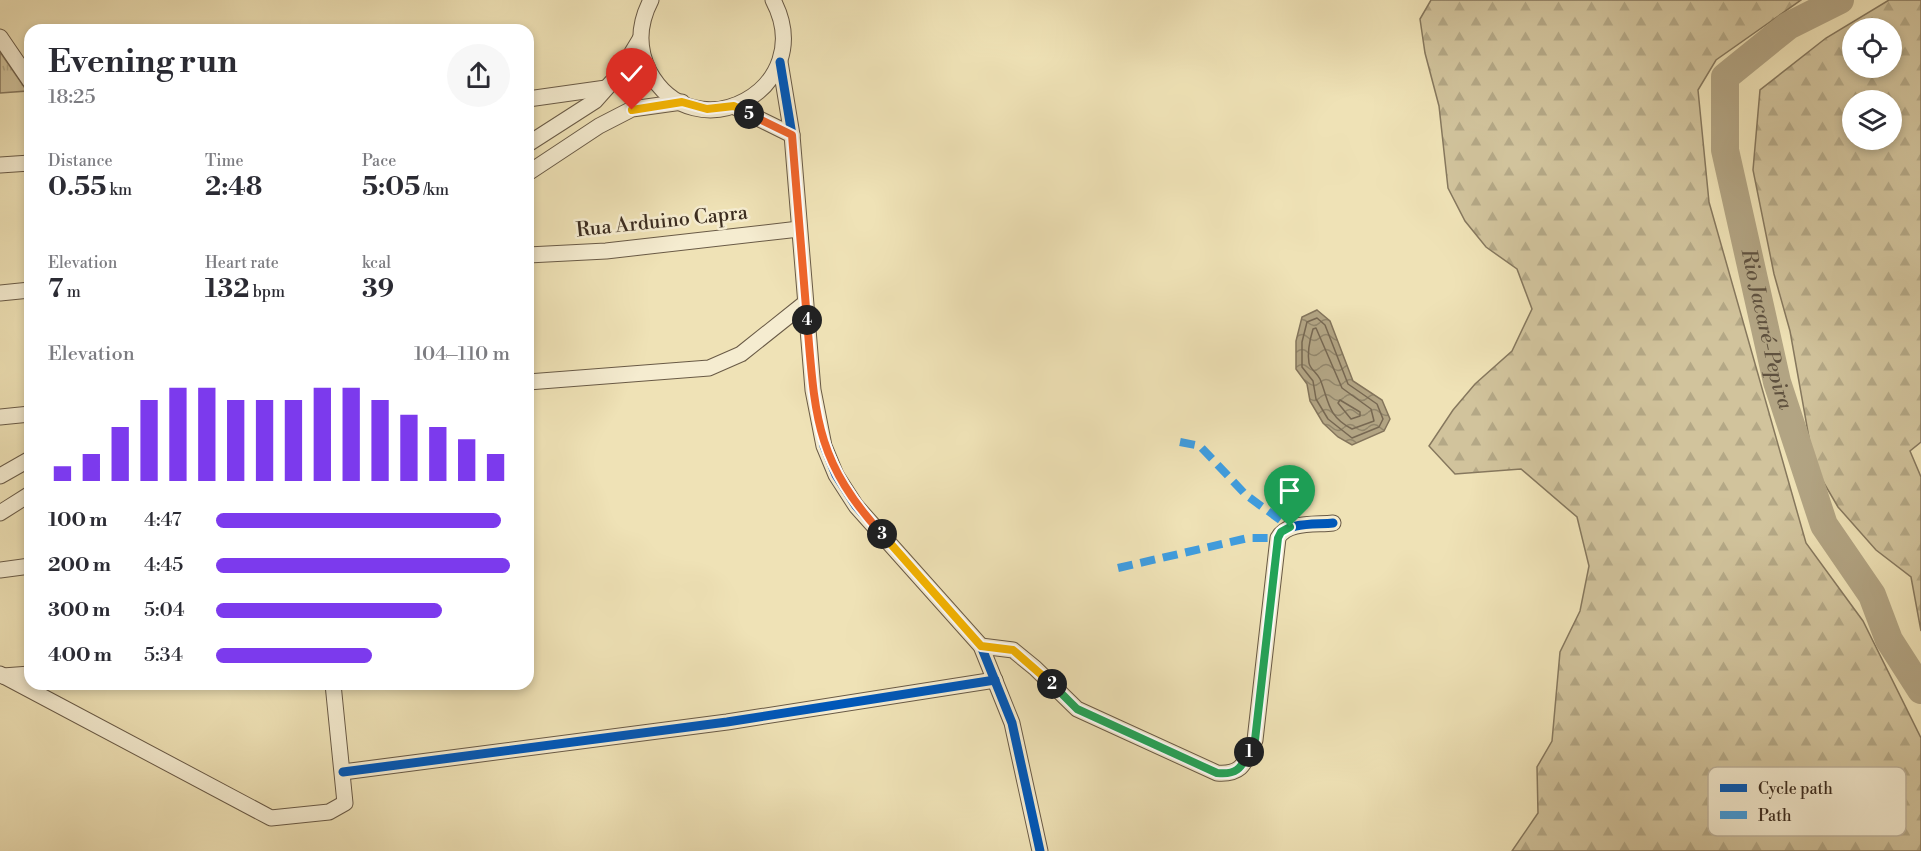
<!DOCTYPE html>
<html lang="en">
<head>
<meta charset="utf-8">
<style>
	:root { --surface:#fff; --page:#f7f7f7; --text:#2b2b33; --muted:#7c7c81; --accent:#7c3aed }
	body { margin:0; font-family:"Libre Bodoni",serif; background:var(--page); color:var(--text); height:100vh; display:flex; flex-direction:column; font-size:22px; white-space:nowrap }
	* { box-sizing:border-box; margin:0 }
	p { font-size:20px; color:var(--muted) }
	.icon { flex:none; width:33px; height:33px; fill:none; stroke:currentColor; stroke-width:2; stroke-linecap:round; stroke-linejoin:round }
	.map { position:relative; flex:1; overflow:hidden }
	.details { position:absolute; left:24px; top:24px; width:510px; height:666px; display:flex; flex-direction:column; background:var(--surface); border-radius:18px; box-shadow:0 3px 9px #0003 }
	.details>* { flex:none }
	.tools { position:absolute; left:1842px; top:18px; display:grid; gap:12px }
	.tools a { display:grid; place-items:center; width:60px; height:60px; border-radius:50%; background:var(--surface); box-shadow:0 3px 9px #0003; font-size:30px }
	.pin { position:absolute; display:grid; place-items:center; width:51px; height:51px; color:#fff; margin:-62px -26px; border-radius:50% 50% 50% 0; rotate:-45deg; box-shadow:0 0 6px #0007 }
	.pin .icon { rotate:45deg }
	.km { position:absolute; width:30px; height:30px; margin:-15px; border-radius:50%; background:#222; color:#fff; font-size:16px; line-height:30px; text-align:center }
	.round { display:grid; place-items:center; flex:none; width:63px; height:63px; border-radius:32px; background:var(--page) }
	.summary { display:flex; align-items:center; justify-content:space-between; height:102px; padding:0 24px }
	h1 { font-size:33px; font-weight:800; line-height:45px }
	.metrics { display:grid; grid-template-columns:repeat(3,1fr); gap:9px; height:102px; padding:6px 24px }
	.metrics div { display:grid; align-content:center }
	.metrics b { font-size:26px; font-weight:800 }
	.metrics small { font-size:16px; font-weight:400 }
	.metrics p { font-size:16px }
	.chart { height:168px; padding:12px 24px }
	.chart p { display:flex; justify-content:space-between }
	.chart svg { width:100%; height:108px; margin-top:6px; stroke:var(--accent); stroke-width:6 }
	ul { padding:0 24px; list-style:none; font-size:20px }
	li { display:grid; grid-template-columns:96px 72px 1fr; align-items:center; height:45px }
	li i { height:15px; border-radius:8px; background:var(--accent) }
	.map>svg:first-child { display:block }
	.grass { fill:url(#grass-tufts); stroke:#86785e; stroke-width:1.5 }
	.forest { fill:url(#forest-firs); stroke:#86785e; stroke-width:1.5; fill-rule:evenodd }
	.water { fill:url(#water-waves); stroke:#83745b; stroke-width:1.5 }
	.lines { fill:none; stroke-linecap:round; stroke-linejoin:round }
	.shore { stroke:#776852; stroke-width:1.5 }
	.river { stroke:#b2a483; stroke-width:28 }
	.street-casing { stroke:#695a46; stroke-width:17 }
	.street { stroke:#f5ecd0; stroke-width:15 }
	.quiet { stroke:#3f9de0; stroke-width:8; stroke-dasharray:15 8; stroke-linecap:butt }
	.cycleway-casing { stroke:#f5ecd0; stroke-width:13 }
	.cycleway { stroke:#0057b8; stroke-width:9 }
	.split-1-casing { stroke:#fff; stroke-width:12 }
	.split-2-casing { stroke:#fff; stroke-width:12 }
	.split-3-casing { stroke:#fff; stroke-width:12 }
	.split-4-casing { stroke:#fff; stroke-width:12 }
	.split-5-casing { stroke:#fff; stroke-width:12 }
	.split-6-casing { stroke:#fff; stroke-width:12 }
	.split-1 { stroke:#22a559; stroke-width:8 }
	.split-2 { stroke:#22a559; stroke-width:8 }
	.split-3 { stroke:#f5b400; stroke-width:8 }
	.split-4 { stroke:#f0652b; stroke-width:8 }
	.split-5 { stroke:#f0652b; stroke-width:8 }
	.split-6 { stroke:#f5b400; stroke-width:8 }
	.labels { text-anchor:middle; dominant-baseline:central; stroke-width:5; stroke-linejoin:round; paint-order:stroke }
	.street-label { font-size:20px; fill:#3c2d20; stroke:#f5ecd0 }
	.water-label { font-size:21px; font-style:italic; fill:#5f513e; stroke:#f5ecd0 }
	.key { fill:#f5ecd0; stroke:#beb39b; stroke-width:1.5 }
	.key-label { font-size:16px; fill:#3c2d20 }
</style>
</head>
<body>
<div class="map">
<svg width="1921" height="851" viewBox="0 0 1921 851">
	<defs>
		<pattern id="grass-tufts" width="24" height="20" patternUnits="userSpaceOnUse" patternTransform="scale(1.5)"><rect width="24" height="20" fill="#d1c39c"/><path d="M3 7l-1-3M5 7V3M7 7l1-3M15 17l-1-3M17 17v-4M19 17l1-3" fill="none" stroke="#b4a886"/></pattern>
		<pattern id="forest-firs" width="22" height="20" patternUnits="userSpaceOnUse" patternTransform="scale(1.5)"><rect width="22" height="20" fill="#d1c39c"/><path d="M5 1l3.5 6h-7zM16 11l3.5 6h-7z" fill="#b4a886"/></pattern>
		<pattern id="water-waves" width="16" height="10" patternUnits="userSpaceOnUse" patternTransform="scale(1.5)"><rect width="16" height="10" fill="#b2a483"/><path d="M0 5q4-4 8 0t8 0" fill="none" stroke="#92866b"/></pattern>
	</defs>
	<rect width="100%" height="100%" fill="#efe2b6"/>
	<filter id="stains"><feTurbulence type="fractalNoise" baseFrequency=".00333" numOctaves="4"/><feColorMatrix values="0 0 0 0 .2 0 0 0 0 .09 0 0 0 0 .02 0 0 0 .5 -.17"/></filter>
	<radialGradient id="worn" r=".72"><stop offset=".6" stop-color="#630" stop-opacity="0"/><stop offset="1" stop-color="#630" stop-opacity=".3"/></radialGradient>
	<path class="grass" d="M0,52L27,91L0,93Z"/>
	<g class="forest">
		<path d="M1431,0H1801L1716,60L1698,90L1709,202L1806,543L1863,621L1921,738V851H1512L1538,813L1537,767L1552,741L1560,652L1580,611L1589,566L1577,517L1521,469L1455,474L1429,446L1453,410L1475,384L1512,351L1532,309L1517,269L1486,247L1465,221L1448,188L1439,106L1425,53L1420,19Z"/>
		<path d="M1889,0H1921V442L1910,451L1921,477V631L1911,577L1876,550L1838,507L1814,466L1790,331L1774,274L1753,170L1760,90L1826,38ZM1852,28H1892V68H1852ZM1852,100H1892V140H1852Z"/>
	</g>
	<path class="water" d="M1317,310L1330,321L1353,381L1382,400L1390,419L1384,431L1352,445L1338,437L1323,423L1310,401L1307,384L1296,369V341L1302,317Z"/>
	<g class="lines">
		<g class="shore">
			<path d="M1317,318L1325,325L1348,384L1377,404L1383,419L1379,427L1352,438L1328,419L1316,399L1313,381L1302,367V342L1307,322Z"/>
			<path d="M1316,328L1342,388L1371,409L1374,421L1352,429C1327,416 1329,401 1320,379C1317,373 1310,369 1309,363C1307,352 1310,339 1313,329Z"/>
			<path d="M1340,400L1360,412V416L1351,419L1338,403Z"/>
		</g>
		<path class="river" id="s1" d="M1840,0L1788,26L1725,77V150L1777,382L1824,525L1872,595L1889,640L1921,690"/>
		<defs>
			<g id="street">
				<path d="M651,0C639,23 637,47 649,71C694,155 820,89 773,0"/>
				<path d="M0,37L30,81"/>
				<path d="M780,62L792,135L813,390L824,446L836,475L856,506L981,646L1012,723L1040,851"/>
				<path d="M528,99L606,88"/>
				<path d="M733,106L792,135"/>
				<path d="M528,144L595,101L619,74L640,39"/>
				<path d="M0,165L30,163"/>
				<path d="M528,173L599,126L632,109L682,102"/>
				<path d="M528,255L606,251L799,229"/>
				<path d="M0,293L30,290"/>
				<path d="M528,382L709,368L741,354L805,303"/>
				<path d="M0,417L30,414"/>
				<path d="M0,476L30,459"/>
				<path d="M0,513L30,494"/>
				<path d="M0,570L30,566"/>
				<path d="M981,646L1013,650L1035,668L1077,709L1217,773C1244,775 1245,761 1255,740L1278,538C1287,521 1316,525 1333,523"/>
				<path d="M0,674L271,818L329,812L345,803L333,684"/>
				<path d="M3,676L30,674"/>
				<path d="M343,772L727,722L995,680"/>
			</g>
		</defs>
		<use href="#street" class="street-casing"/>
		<use href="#street" class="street"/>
		<g class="quiet">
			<path d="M1180,442L1200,446L1246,495L1290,527"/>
			<path d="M1118,568L1248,538H1278"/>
		</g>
		<defs>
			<g id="cycleway">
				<path d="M780,62L792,135L813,390L824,446L836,475L856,506L981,646L1012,723L1040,851"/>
				<path d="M981,646L1013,650L1035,668L1077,709L1217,773C1244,775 1245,761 1255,740L1278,538C1287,521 1316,525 1333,523"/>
				<path d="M343,772L727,722L995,680"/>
			</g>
		</defs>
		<use href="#cycleway" class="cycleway-casing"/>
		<use href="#cycleway" class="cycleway"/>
	</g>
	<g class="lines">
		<defs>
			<path id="split-1" d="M1249,752L1255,740L1278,538L1281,532L1290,527"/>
			<path id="split-2" d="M1052,684L1077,709L1217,773C1236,775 1241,769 1249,752"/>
			<path id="split-3" d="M882,534L981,646L1013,650L1052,684"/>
			<path id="split-4" d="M807,320C815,415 815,461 882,534"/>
			<path id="split-5" d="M749,114L792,135L807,320"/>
			<path id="split-6" d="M632,110L682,102L707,109L734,106L749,114"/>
		</defs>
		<use href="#split-1" class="split-1-casing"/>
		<use href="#split-2" class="split-2-casing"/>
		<use href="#split-3" class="split-3-casing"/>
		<use href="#split-4" class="split-4-casing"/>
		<use href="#split-5" class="split-5-casing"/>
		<use href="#split-6" class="split-6-casing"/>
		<use href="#split-1" class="split-1"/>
		<use href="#split-2" class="split-2"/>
		<use href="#split-3" class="split-3"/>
		<use href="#split-4" class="split-4"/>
		<use href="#split-5" class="split-5"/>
		<use href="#split-6" class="split-6"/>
	</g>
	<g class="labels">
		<g class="street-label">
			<text transform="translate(662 222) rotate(-6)">Rua Arduino Capra</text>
		</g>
		<g class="water-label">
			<text stroke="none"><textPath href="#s1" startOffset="396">Rio Jacaré-Pepira</textPath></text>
		</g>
	</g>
	<rect x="1708" y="767" width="198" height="69" rx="9" class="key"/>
	<rect x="1720" y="784" width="27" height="8" fill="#0057b8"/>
	<rect x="1720" y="811" width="27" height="8" fill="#3f9de0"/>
	<g class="key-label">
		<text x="1758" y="794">Cycle path</text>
		<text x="1758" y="821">Path</text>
	</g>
	<rect width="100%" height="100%" filter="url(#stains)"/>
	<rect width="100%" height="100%" fill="url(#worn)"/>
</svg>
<div class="tools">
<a><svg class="icon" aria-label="locate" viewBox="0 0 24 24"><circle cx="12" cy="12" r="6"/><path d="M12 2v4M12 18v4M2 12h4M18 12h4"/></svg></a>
<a><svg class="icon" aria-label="layers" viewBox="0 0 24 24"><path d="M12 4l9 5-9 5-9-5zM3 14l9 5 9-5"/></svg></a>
</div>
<div class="pin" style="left:1290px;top:527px;background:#1e9e55"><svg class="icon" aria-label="arrive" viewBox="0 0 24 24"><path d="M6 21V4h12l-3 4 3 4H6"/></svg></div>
<div class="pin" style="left:632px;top:110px;background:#d93025"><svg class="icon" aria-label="check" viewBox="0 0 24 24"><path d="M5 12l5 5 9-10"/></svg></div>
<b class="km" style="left:1249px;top:752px">1</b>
<b class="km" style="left:1052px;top:684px">2</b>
<b class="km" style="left:882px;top:534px">3</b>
<b class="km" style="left:807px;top:320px">4</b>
<b class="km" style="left:749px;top:114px">5</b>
<section class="details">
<div class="summary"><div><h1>Evening run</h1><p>18:25</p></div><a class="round"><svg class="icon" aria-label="share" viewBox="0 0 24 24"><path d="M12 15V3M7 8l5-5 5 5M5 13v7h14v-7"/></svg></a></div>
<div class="metrics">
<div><p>Distance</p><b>0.55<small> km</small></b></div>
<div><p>Time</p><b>2:48</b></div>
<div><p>Pace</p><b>5:05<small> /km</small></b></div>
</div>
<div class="metrics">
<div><p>Elevation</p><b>7<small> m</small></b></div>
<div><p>Heart rate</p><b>132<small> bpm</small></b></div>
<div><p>kcal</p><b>39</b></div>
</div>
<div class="chart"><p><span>Elevation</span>104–110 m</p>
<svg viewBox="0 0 160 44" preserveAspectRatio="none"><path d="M5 44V38M15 44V33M25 44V22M35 44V11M45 44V6M55 44V6M65 44V11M75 44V11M85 44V11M95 44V6M105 44V6M115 44V11M125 44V17M135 44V22M145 44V27M155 44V33"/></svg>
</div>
<ul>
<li><b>100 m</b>4:47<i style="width:97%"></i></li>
<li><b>200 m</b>4:45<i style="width:100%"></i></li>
<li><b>300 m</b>5:04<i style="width:77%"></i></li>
<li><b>400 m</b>5:34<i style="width:53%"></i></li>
</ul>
</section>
</div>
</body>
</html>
